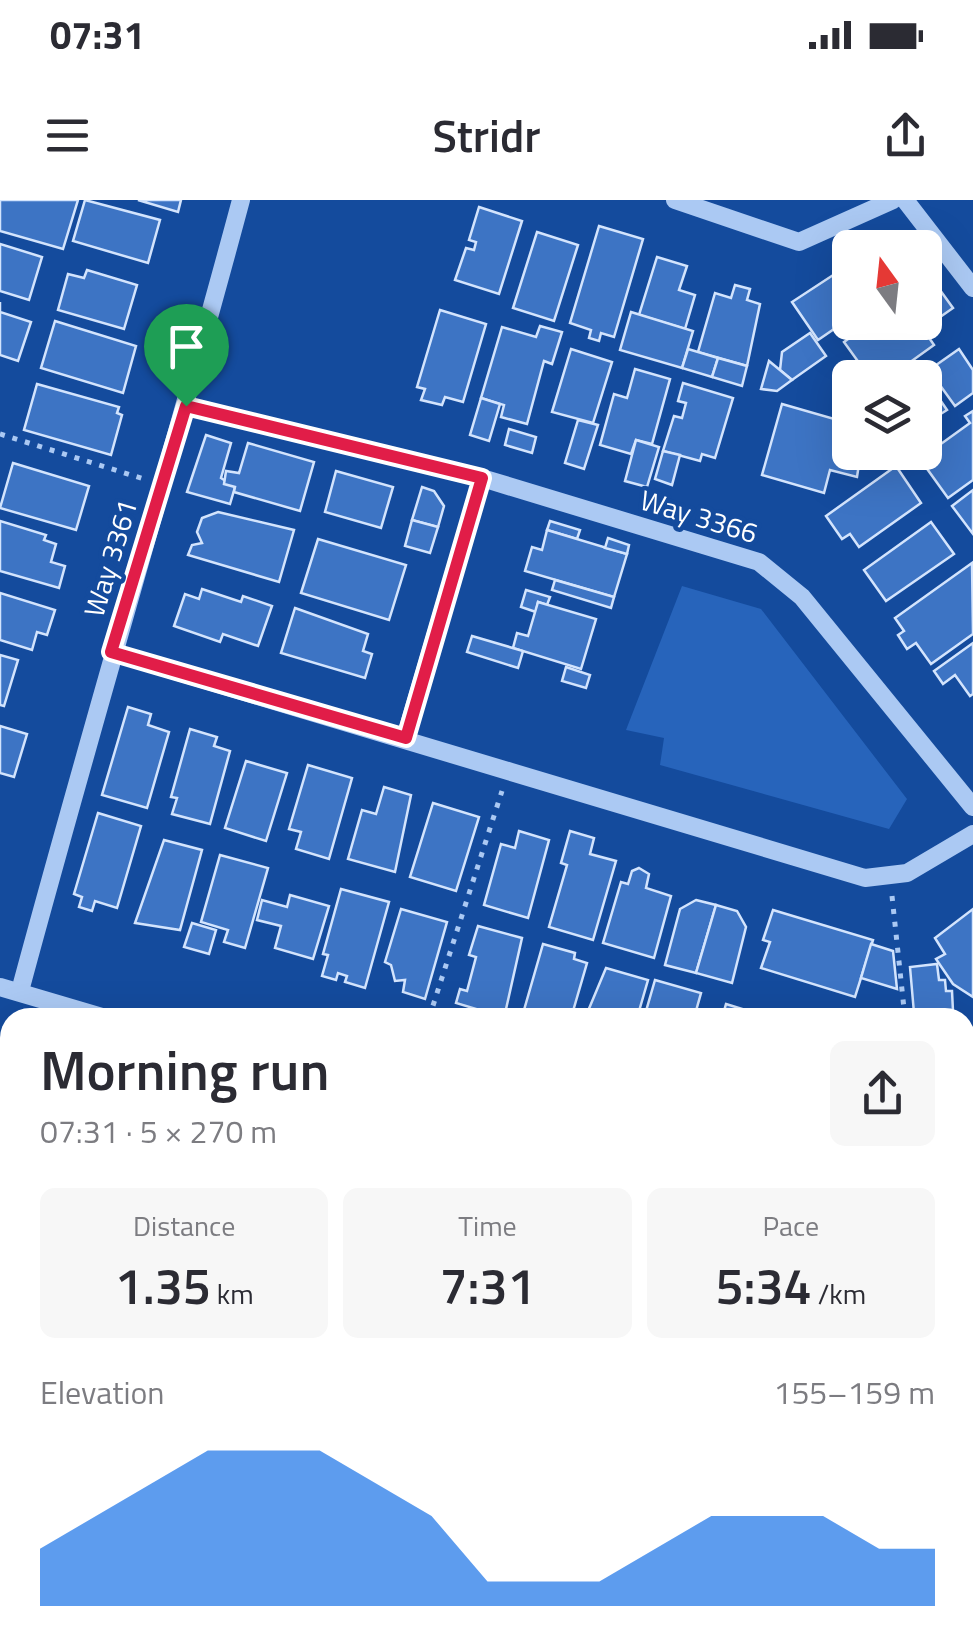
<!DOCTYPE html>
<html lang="en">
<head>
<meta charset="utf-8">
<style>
	:root { --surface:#fff; --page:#f7f7f7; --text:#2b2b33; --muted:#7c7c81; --accent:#1a73e8 }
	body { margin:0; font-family:"Titillium Web",sans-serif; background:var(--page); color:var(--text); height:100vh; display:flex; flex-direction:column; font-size:38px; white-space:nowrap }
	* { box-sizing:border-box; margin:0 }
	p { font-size:32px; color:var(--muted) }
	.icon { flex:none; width:55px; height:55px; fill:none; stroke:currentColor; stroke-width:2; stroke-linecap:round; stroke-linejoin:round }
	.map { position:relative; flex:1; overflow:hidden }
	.side { position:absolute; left:0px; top:808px; width:975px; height:642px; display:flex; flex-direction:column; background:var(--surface); border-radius:30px 30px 0 0; box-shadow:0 10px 40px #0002 }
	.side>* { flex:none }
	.needle { width:65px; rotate:345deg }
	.buttons { position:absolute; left:832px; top:30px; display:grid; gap:20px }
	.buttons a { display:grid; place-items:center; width:110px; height:110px; border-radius:15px; background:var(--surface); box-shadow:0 10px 40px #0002; font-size:50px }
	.pin { position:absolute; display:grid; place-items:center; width:85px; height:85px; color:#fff; margin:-102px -42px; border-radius:50% 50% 50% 0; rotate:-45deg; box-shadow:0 0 10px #0007 }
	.pin .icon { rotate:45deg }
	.round { display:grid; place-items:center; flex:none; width:105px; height:105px; border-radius:15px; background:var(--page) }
	.overview { display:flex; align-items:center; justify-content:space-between; height:170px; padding:0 40px }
	h1 { font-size:55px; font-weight:600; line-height:75px }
	.metrics { display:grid; grid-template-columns:repeat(3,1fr); gap:15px; height:170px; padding:10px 40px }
	.metrics div { display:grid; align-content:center; border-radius:15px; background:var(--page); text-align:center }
	.metrics b { font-size:50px; font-weight:600 }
	.metrics small { font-size:28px; font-weight:400 }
	.metrics p { font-size:28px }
	.chart { height:280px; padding:20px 40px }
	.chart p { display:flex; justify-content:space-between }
	.chart svg { width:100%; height:180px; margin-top:10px; fill:var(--accent); opacity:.7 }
	.status { display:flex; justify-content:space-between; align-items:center; height:70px; padding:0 50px; background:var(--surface); direction:ltr }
	.status svg { height:28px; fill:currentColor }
	header { display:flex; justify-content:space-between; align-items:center; height:130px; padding:0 40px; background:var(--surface); font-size:45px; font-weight:600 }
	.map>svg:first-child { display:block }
	.green { fill:#2764bb }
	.building { fill:#3d74c4; stroke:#d3e4fd; stroke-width:2.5 }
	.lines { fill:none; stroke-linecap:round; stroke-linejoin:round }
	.path { stroke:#abc9f3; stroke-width:5; stroke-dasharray:5 8; stroke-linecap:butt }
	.minor { stroke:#abc9f3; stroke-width:18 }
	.route-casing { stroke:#fff; stroke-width:20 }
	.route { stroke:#e11d48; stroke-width:12 }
	.labels { text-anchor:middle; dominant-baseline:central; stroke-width:9; stroke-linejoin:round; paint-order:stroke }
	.street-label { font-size:28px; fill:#fff; stroke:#144b9d }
</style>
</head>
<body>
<div class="status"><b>07:31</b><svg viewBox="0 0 49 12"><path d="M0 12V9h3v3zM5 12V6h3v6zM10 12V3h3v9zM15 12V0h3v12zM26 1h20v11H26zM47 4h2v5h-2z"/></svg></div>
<header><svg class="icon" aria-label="menu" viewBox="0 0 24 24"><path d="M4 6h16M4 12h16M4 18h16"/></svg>Stridr<svg class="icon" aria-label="share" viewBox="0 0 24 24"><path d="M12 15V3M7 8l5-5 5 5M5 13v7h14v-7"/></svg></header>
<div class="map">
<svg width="973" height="1448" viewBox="0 0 973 1448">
	<rect width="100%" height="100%" fill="#144b9d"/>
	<path class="green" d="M682,386L761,409L907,599L889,629L660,565L664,538L626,530Z"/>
	<g class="building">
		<path d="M0,0H78L63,49L0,31Z"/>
		<path d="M85,0L160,20L148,63L73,41Z"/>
		<path d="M138,0H181L178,12Z"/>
		<path d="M479,7L522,21L499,94L455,80L466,48L474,50L476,42L469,40Z"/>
		<path d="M599,26L643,39L614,137L601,133L599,141L589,138L591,130L570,123Z"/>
		<path d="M537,32L578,45L554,121L513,108Z"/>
		<path d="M0,44L42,57L29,100L0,91Z"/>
		<path d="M657,57L687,66L679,90L695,95L685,129L639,115Z"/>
		<path d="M850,64V118L818,140L792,102Z"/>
		<path d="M87,70L137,85L124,129L58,110L68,74L84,78Z"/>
		<path d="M932,79L953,108L923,129L934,145L888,178H870L844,142L872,122H925V84Z"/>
		<path d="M735,85L750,89L747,100L760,104L747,166L698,152L715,93L731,98Z"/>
		<path d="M0,102V112L31,122L18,161L0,155Z"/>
		<path d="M440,110L486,124L463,202L445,197L442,205L421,200L425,189L417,187Z"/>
		<path d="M631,112L693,131L682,168L620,150Z"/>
		<path d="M55,121L136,146L123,193L41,168Z"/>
		<path d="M540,126L562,132L552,164L544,161L527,224L501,217L504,205L481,198L502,127L536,137Z"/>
		<path d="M810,133L826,156L792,180L780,170L782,152Z"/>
		<path d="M571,149L612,162L593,223L552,212Z"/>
		<path d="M688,149L718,158L712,177L682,168Z"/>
		<path d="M959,149L973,170V193L955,206L929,170Z"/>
		<path d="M718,158L747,166L742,186L712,177Z"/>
		<path d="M769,161L792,180L777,191L761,189Z"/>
		<path d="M635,169L670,179L652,244L636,240L631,254L600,245L614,194L627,198Z"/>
		<path d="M925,178L947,210L925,224Z"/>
		<path d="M683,183L733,198L715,258L702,254L700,261L663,251L674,216L682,218L686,203L678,201Z"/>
		<path d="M37,184L119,207L117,213L122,215L111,255L24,230Z"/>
		<path d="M481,198L500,204L489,241L470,235Z"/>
		<path d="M836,198L850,200V217L834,219Z"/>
		<path d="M782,204L841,221L850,217V252L879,256L859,264L857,277L830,270L824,293L762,275Z"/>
		<path d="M973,211V280L948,298L920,259L970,223L965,216Z"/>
		<path d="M578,220L598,225L584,269L565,263Z"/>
		<path d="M509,229L536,237L532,253L505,245Z"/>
		<path d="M206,235L231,243L221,278L235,287L230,304L187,292Z"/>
		<path d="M636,240L659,247L647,287L625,281Z"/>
		<path d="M248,243L314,262L300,311L234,292L235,287L224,284L226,271L239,273Z"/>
		<path d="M663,251L680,255L672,285L655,279Z"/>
		<path d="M13,263L89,286L76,330L0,308Z"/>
		<path d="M896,266L921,303L859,347L850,334L842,339L826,316Z"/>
		<path d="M336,271L393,287L381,328L325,312Z"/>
		<path d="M422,287L434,291L444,306L438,327L412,320Z"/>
		<path d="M973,290V334L952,306Z"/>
		<path d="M218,312L294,330L279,382L188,355L192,345L202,343L197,332L202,318Z"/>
		<path d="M412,320L438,327L430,353L405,346Z"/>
		<path d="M0,321L46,335L44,340L56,344L51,362L65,366L59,388L0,371Z"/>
		<path d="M550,321L580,330L577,339L547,330Z"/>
		<path d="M931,322L954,354L886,401L864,370Z"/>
		<path d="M547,330L627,354L614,397L525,371L532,347L542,350Z"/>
		<path d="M608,338L629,345L627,354L605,348Z"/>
		<path d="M318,339L406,365L389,420L301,393Z"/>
		<path d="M972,363L973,434L931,464L916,443L907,449L898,435L904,431L895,418Z"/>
		<path d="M555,380L614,397L611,408L552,390Z"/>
		<path d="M202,389L241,402L243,396L272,406L258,446L223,434L220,442L174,426L185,394L199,399Z"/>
		<path d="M526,390L550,397L547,405L538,402L536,412L521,407Z"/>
		<path d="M0,393L55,410L47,435L37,432L32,450L0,440Z"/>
		<path d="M538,402L596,419L581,469L513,448L517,433L528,436Z"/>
		<path d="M295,408L368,434L363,451L372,454L365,478L281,453Z"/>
		<path d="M472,436L523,451L518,468L467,452Z"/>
		<path d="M973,443V494L970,496L955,475L943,484L934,471Z"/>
		<path d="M0,455L18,460L4,506L0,505Z"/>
		<path d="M566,467L590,475L586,488L562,481Z"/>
		<path d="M128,507L151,514L148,525L169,532L147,608L102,595Z"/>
		<path d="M0,526L27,534L14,577L0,573Z"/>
		<path d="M190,529L217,537L214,546L230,551L210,624L172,614L177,598L171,597Z"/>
		<path d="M246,561L287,573L266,641L225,628Z"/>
		<path d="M308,565L352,578L329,659L296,649L301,632L289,629Z"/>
		<path d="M384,587L411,595L395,672L348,659L362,610L376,614Z"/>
		<path d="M433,603L479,617L456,691L410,677Z"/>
		<path d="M98,613L141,626L117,708L95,701L92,711L79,707L82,697L74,694Z"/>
		<path d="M519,631L549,640L528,718L484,705L501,644L515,648Z"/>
		<path d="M570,631L594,638L590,654L616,661L593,740L549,727L567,665L561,663Z"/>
		<path d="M164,640L202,650L180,730L135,723Z"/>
		<path d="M220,655L268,668L245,748L224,742L228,730L201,722Z"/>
		<path d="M639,668L649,674L646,688L671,696L654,758L603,743L621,682L628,684L632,671Z"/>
		<path d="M341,689L389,702L365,788L345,782L347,776L338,773L336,780L322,776L328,755L323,754Z"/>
		<path d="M290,695L329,706L313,759L275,748L281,726L257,720L262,700L287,707Z"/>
		<path d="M696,700L716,705L696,773L665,765L680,709Z"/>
		<path d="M716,705L737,711L746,727L732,783L696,773Z"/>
		<path d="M401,709L447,722L425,799L403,792L405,780L395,781L391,765L385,762Z"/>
		<path d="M973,709V797L953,784L936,759L945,754L935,738Z"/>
		<path d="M773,710L873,740L855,797L761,768L770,742L763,740Z"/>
		<path d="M192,723L216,730L209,754L184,747Z"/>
		<path d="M478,726L522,738L504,818H481L483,811L456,803L460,789L467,791L476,757L469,755Z"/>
		<path d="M543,744L575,753L574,759L587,763L571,818L522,817Z"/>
		<path d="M871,744L893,751L897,789L861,778Z"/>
		<path d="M937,764L939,780H945L946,791H952L953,811L914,813L910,767Z"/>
		<path d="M606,768L648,780L637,818H591L588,811Z"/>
		<path d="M655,780L701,793L694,818H644Z"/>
		<path d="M726,804L749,811L747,818H722Z"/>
		<path d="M973,828V903L965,904V829Z"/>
		<path d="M0,949L10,952V1005L0,1002Z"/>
		<path d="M0,1011L10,1014V1125L0,1122Z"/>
		<path d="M0,1234L10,1236V1312L4,1332L0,1331Z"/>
		<path d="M965,1288L973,1289V1318L965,1320Z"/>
		<path d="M973,1321V1412L965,1414V1322Z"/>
		<path d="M201,1440H294L292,1448H208L199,1445Z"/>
		<path d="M319,1440H326L353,1448H317Z"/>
		<path d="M407,1440H429L427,1448H404Z"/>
		<path d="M439,1440H461L458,1448H437Z"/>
	</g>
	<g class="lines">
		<g class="path">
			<path d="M0,234L144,279"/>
			<path d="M892,696L905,818"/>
			<path d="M429,818L502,591"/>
		</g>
		<g class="minor">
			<path d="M675,0L799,42L893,0"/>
			<path d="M905,0L973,88"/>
			<path d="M186,206L482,278L759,362L802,397L973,607"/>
			<path d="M111,452L865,678L907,673L973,634"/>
			<path d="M405,538L482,278"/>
			<path d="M0,787L105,818"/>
			<path d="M20,791C91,527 170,265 241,0"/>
			<path d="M965,1026L973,1024"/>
			<path d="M0,1186L10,1189"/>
			<path d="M880,1440L908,1448"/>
			<path d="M138,1448L140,1440"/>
			<path d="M472,1448L474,1440"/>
		</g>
	</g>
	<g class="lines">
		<defs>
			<path id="route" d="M186,206L482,278L406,538L111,452Z"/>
		</defs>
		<use href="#route" class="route-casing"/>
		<use href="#route" class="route"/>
	</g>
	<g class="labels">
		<g class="street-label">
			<text transform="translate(699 316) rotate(17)">Way 3366</text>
			<text transform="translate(110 358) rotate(-73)">Way 3361</text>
		</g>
	</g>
</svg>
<div class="buttons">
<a><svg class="needle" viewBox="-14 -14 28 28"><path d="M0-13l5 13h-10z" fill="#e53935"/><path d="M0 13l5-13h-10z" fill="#7c7c81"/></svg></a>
<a><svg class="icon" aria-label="layers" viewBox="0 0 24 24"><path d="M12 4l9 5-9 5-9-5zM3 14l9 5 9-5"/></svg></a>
</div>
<div class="pin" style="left:186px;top:206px;background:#1e9e55"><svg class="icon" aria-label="arrive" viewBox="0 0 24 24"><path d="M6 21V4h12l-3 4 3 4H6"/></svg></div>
<section class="side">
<div class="overview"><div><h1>Morning run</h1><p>07:31 · 5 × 270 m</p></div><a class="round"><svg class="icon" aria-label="share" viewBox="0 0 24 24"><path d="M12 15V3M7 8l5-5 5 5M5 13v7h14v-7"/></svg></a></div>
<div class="metrics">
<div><p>Distance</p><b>1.35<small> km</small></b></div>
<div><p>Time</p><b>7:31</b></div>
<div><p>Pace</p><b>5:34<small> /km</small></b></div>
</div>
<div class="chart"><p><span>Elevation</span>155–159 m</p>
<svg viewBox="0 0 160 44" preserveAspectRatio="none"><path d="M0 44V30L10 22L20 14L30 6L40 6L50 6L60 14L70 22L80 38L90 38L100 38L110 30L120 22L130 22L140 22L150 30L160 30V44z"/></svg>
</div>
</section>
</div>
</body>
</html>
